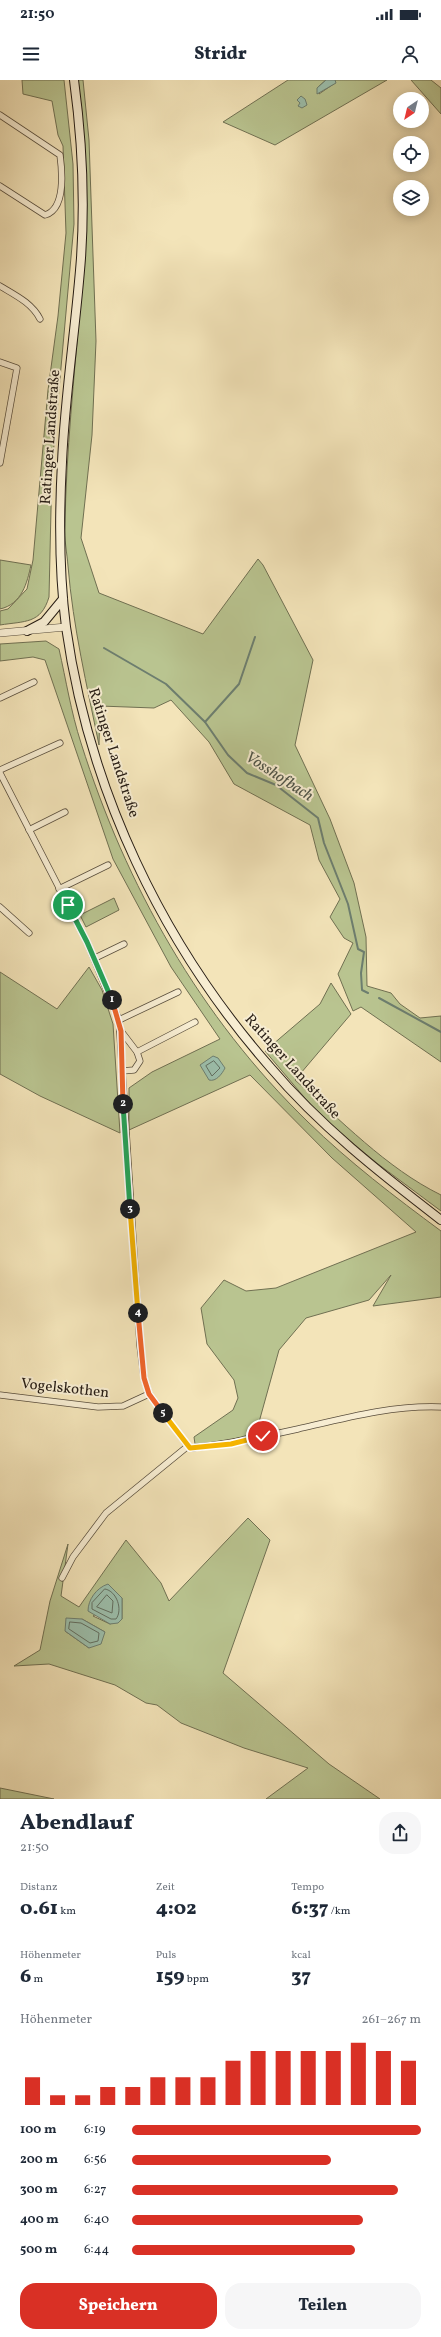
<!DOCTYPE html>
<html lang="de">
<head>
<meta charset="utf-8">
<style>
	:root { --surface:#fff; --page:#f6f6f7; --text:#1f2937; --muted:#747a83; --accent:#d93025 }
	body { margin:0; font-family:Vollkorn,serif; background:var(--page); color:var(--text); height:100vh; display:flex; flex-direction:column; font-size:15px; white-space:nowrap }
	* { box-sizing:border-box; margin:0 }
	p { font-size:13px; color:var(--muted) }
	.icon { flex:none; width:22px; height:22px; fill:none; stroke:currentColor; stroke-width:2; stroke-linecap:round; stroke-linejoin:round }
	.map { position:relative; height:1719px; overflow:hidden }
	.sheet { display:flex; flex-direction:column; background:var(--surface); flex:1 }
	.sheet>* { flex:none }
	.needle { width:26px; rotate:215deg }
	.tools { position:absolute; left:393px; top:12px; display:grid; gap:8px }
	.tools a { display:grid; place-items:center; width:36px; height:36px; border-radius:50%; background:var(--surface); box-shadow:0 2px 10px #0003; font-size:20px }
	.pin { position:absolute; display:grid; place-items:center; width:34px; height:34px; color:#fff; margin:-17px; border:2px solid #fff; border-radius:50%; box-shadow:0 1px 4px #0007 }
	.km { position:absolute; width:20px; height:20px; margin:-10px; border-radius:50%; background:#222; color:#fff; font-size:11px; line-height:20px; text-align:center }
	.round { display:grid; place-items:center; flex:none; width:42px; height:42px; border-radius:16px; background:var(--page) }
	.overview { display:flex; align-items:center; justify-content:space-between; height:68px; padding:0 20px }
	h1 { font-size:22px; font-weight:800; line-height:30px }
	.metrics { display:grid; grid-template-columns:repeat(3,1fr); gap:6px; height:68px; padding:4px 20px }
	.metrics div { display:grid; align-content:center }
	.metrics b { font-size:20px; font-weight:800 }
	.metrics small { font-size:11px; font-weight:400 }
	.metrics p { font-size:11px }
	.chart { height:112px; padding:8px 20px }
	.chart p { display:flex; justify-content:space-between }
	.chart svg { width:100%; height:72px; margin-top:4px; stroke:var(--accent); stroke-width:6 }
	.action { display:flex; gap:8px; margin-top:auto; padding:8px 20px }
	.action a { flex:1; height:46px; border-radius:16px; background:var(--accent); color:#fff; font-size:16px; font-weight:800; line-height:46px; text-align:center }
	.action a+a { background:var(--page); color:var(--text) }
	ul { padding:0 20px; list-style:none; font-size:13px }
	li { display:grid; grid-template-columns:64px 48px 1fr; align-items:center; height:30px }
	li i { height:10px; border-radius:5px; background:var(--accent) }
	.status { display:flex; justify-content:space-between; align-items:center; height:28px; padding:0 20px; background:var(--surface); direction:ltr }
	.status svg { height:11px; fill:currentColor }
	header { display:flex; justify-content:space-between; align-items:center; height:52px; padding:0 20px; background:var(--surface); font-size:18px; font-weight:800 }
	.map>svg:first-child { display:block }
	.green { fill:#b9c490; stroke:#707052; fill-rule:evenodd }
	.water { fill:#9cbfac; stroke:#6d7e6f }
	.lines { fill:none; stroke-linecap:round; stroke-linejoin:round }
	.shore { stroke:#616e60; stroke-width:1 }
	.stream { stroke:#6d7e6f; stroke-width:2 }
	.minor-casing { stroke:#594e3d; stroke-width:7 }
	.tertiary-casing { stroke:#594e3d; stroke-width:8 }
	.secondary-casing { stroke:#261c14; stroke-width:10 }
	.minor { stroke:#f7edd2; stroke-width:5.5 }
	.tertiary { stroke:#f7edd2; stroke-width:7 }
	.secondary { stroke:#f7edd2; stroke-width:8 }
	.split-1-casing { stroke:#fff; stroke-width:8 }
	.split-2-casing { stroke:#fff; stroke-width:8 }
	.split-3-casing { stroke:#fff; stroke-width:8 }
	.split-4-casing { stroke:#fff; stroke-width:8 }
	.split-5-casing { stroke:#fff; stroke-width:8 }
	.split-6-casing { stroke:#fff; stroke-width:8 }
	.split-1 { stroke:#22a559; stroke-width:5 }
	.split-2 { stroke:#f0652b; stroke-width:5 }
	.split-3 { stroke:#22a559; stroke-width:5 }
	.split-4 { stroke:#f5b400; stroke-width:5 }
	.split-5 { stroke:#f0652b; stroke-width:5 }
	.split-6 { stroke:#f5b400; stroke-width:5 }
	.labels { text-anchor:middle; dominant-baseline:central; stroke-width:4; stroke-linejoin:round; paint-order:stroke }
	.street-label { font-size:15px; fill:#261c14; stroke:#f7edd2 }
	.water-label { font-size:16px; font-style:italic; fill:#4f5549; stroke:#f7edd2 }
</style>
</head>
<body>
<div class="status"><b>21:50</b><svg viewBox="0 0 49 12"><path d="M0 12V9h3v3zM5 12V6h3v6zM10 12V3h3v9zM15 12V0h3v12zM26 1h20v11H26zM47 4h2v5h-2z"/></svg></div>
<header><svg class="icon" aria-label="menu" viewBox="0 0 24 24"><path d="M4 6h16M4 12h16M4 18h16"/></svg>Stridr<svg class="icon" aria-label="person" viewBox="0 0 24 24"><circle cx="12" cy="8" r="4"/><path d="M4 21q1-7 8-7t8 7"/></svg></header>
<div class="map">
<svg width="441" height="1719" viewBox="0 0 441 1719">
	<rect width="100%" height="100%" fill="#f3e4b9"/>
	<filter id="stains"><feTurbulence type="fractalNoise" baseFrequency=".005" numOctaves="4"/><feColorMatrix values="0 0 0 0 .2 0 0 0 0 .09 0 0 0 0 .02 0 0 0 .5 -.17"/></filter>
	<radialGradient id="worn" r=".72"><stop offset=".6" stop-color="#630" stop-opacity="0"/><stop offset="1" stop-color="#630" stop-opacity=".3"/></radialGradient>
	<g class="green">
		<path d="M22,0H64L73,84L74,144L52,387L49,517C41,544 25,541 0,545V531L8,529L27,509L33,480L48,310L58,236L66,153L63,66L58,55L52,21L23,14Z"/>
		<path d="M78,0H83L89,60L96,261L92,355L81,458L99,513L203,554L258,479L263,485L313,580L295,665L330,739L354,803L366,857L367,906L391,913L400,924L420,938L441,936V982L361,927L353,931L338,894L353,863L344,858L330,837L340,819L319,780L310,745L234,704L209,662L171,620L154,628L100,626L99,665C87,606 73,547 68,486C67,473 64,459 65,446C67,297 99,150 78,0Z"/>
		<path d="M288,0H326L319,6V14L335,3V0H387L275,65L223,42Z"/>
		<path d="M411,0H431L441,8V34Z"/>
		<path d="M0,480L31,485C27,503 22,524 0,529Z"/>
		<path d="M46,561L59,569C66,600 71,632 81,663C126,806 200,937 308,1042C349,1082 395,1117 441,1151V1217L373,1226L391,1195L369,1220L306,1238L279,1270L256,1353L226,1361L195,1364L194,1357L233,1330L238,1318L234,1300L207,1264L201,1228L224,1200L246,1211L276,1208L416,1152L332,1078L250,995L129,1050V1008L152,992L220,959L171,887L113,779L45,580L33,577L0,581V564Z"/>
		<path d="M114,818L119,830L86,847L80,835Z"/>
		<path d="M89,887L102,910L113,944L120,1053L40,1016L0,994V892L57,929Z"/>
		<path d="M331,903L351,934L295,1000C341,1040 386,1088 441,1115V1131L378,1084L321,1037L265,971L320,924Z"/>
		<path d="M248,1438L270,1460L223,1593L329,1684L380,1719H266L308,1688L244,1668L181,1643L157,1625L146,1623L115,1605L49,1584L14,1586L40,1570L50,1521L68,1464L61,1516L79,1527L126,1460L161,1503L169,1521ZM122,1518V1539L110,1544L93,1536ZM82,1539L105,1552L89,1568L65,1551Z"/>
		<path d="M0,1708L54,1719H0Z"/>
	</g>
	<g class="water">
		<path d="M326,0H335L336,3L317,14V8Z"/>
		<path d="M301,16L305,19L307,25L302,28L298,26L300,23L297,20Z"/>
		<path d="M213,976L218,978L225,988C222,994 216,1002 209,1000L200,985Z"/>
		<path d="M108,1504L122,1518V1539L118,1543L110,1544L88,1531C88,1520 96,1508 108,1504Z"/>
		<path d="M66,1538L82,1539L105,1552L101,1564L89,1568L65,1551Z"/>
	</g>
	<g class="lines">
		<g class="shore">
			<path d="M214,981L220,988L212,996L206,986Z"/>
			<path d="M105,1509C117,1511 123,1530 116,1539H111L92,1529V1523Z"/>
			<path d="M107,1515L113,1521L112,1533L97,1527Z"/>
			<path d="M70,1542L81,1543L99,1553L98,1561L90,1563L69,1549Z"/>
		</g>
		<g class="stream">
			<path d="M104,568L166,604L205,642L228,675L247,693L276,705L318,738L324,763L348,824L358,869L364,872L361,893L362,910L368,913"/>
			<path d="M205,642L239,604L255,557"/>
			<path d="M379,918L441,952"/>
		</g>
		<defs>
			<g id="minor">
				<path d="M0,35L60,75C62,90 66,129 45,135L0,106"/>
				<path d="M0,206C15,215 32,223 40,239"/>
				<path d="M0,282L17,288L0,383"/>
				<path d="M0,618L34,602"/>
				<path d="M0,690L60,663"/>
				<path d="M0,693L87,862L119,940L140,1266L144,1298L149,1314L188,1366L193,1368C228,1363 263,1357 298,1349C345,1338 392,1325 441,1327"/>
				<path d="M29,750L65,732"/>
				<path d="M59,809L108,785"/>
				<path d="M0,827L29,853"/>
				<path d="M95,878L124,864"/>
				<path d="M119,940L178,912"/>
				<path d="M121,951L137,972L140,981L134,990L122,991"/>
				<path d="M137,972L195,942"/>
				<path d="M0,1315L98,1327L123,1326L149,1314"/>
				<path d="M62,1498L73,1477L106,1433L188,1366"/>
			</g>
			<path id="tertiary" d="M0,553L66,547"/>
			<g id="secondary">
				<path d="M74,0C82,59 85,119 81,178C76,246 65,314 62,382C59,437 59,493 66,547C89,710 162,864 270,987C320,1046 380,1093 441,1140"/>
				<path d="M27,551L44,542L63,519"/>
			</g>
		</defs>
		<use href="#minor" class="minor-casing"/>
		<use href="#tertiary" class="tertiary-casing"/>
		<use href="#secondary" class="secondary-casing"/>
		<use href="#minor" class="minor"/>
		<use href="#tertiary" class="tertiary"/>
		<use href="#secondary" class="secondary"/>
	</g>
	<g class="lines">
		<defs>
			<path id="split-1" d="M68,825L87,862L112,920"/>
			<path id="split-2" d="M112,920L121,951L123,1024"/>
			<path id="split-3" d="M123,1024L130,1129"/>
			<path id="split-4" d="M130,1129L138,1233"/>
			<path id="split-5" d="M138,1233L144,1298L149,1314L163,1333"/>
			<path id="split-6" d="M163,1333L190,1368L231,1364L263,1356"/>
		</defs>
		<use href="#split-1" class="split-1-casing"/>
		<use href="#split-2" class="split-2-casing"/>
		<use href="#split-3" class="split-3-casing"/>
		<use href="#split-4" class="split-4-casing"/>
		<use href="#split-5" class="split-5-casing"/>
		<use href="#split-6" class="split-6-casing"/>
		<use href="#split-1" class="split-1"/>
		<use href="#split-2" class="split-2"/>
		<use href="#split-3" class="split-3"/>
		<use href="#split-4" class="split-4"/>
		<use href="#split-5" class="split-5"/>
		<use href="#split-6" class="split-6"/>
	</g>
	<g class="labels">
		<g class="street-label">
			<text transform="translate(51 357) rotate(-86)">Ratinger Landstraße</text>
			<text transform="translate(113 673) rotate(72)">Ratinger Landstraße</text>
			<text transform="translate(292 987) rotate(48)">Ratinger Landstraße</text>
			<text transform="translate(65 1309) rotate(6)">Vogelskothen</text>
		</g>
		<g class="water-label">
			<text transform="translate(279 697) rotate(33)">Vosshofbach</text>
		</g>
	</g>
	<rect width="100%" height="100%" filter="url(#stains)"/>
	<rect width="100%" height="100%" fill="url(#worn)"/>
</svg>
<div class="tools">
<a><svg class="needle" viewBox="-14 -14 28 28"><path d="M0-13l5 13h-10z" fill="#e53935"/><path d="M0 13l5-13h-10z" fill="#747a83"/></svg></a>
<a><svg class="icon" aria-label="locate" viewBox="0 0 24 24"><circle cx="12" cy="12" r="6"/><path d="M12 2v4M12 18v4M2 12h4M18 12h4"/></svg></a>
<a><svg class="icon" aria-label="layers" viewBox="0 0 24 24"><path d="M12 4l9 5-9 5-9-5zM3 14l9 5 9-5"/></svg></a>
</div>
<div class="pin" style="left:68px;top:825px;background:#1e9e55"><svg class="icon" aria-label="arrive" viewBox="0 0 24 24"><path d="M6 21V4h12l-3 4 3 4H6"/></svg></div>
<div class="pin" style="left:263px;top:1356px;background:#d93025"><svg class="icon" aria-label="check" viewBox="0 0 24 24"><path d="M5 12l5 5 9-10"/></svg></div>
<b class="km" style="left:112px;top:920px">1</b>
<b class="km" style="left:123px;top:1024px">2</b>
<b class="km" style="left:130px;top:1129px">3</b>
<b class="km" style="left:138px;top:1233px">4</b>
<b class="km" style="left:163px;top:1333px">5</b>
</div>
<section class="sheet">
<div class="overview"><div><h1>Abendlauf</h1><p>21:50</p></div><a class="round"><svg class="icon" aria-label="share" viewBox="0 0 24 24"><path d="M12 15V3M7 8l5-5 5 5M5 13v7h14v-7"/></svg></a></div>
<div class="metrics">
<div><p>Distanz</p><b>0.61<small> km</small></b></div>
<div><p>Zeit</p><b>4:02</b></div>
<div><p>Tempo</p><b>6:37<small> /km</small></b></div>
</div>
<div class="metrics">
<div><p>Höhenmeter</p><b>6<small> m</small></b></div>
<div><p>Puls</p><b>159<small> bpm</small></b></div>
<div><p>kcal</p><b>37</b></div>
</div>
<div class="chart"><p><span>Höhenmeter</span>261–267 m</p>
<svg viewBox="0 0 160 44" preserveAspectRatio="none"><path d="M5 44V27M15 44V38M25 44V38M35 44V33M45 44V33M55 44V27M65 44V27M75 44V27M85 44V17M95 44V11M105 44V11M115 44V11M125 44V11M135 44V6M145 44V11M155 44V17"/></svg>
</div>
<ul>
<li><b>100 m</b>6:19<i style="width:100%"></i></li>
<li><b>200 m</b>6:56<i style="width:69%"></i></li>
<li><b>300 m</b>6:27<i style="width:92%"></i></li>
<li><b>400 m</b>6:40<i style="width:80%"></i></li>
<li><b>500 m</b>6:44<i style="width:77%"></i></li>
</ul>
<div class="action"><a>Speichern</a><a>Teilen</a></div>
</section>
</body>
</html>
